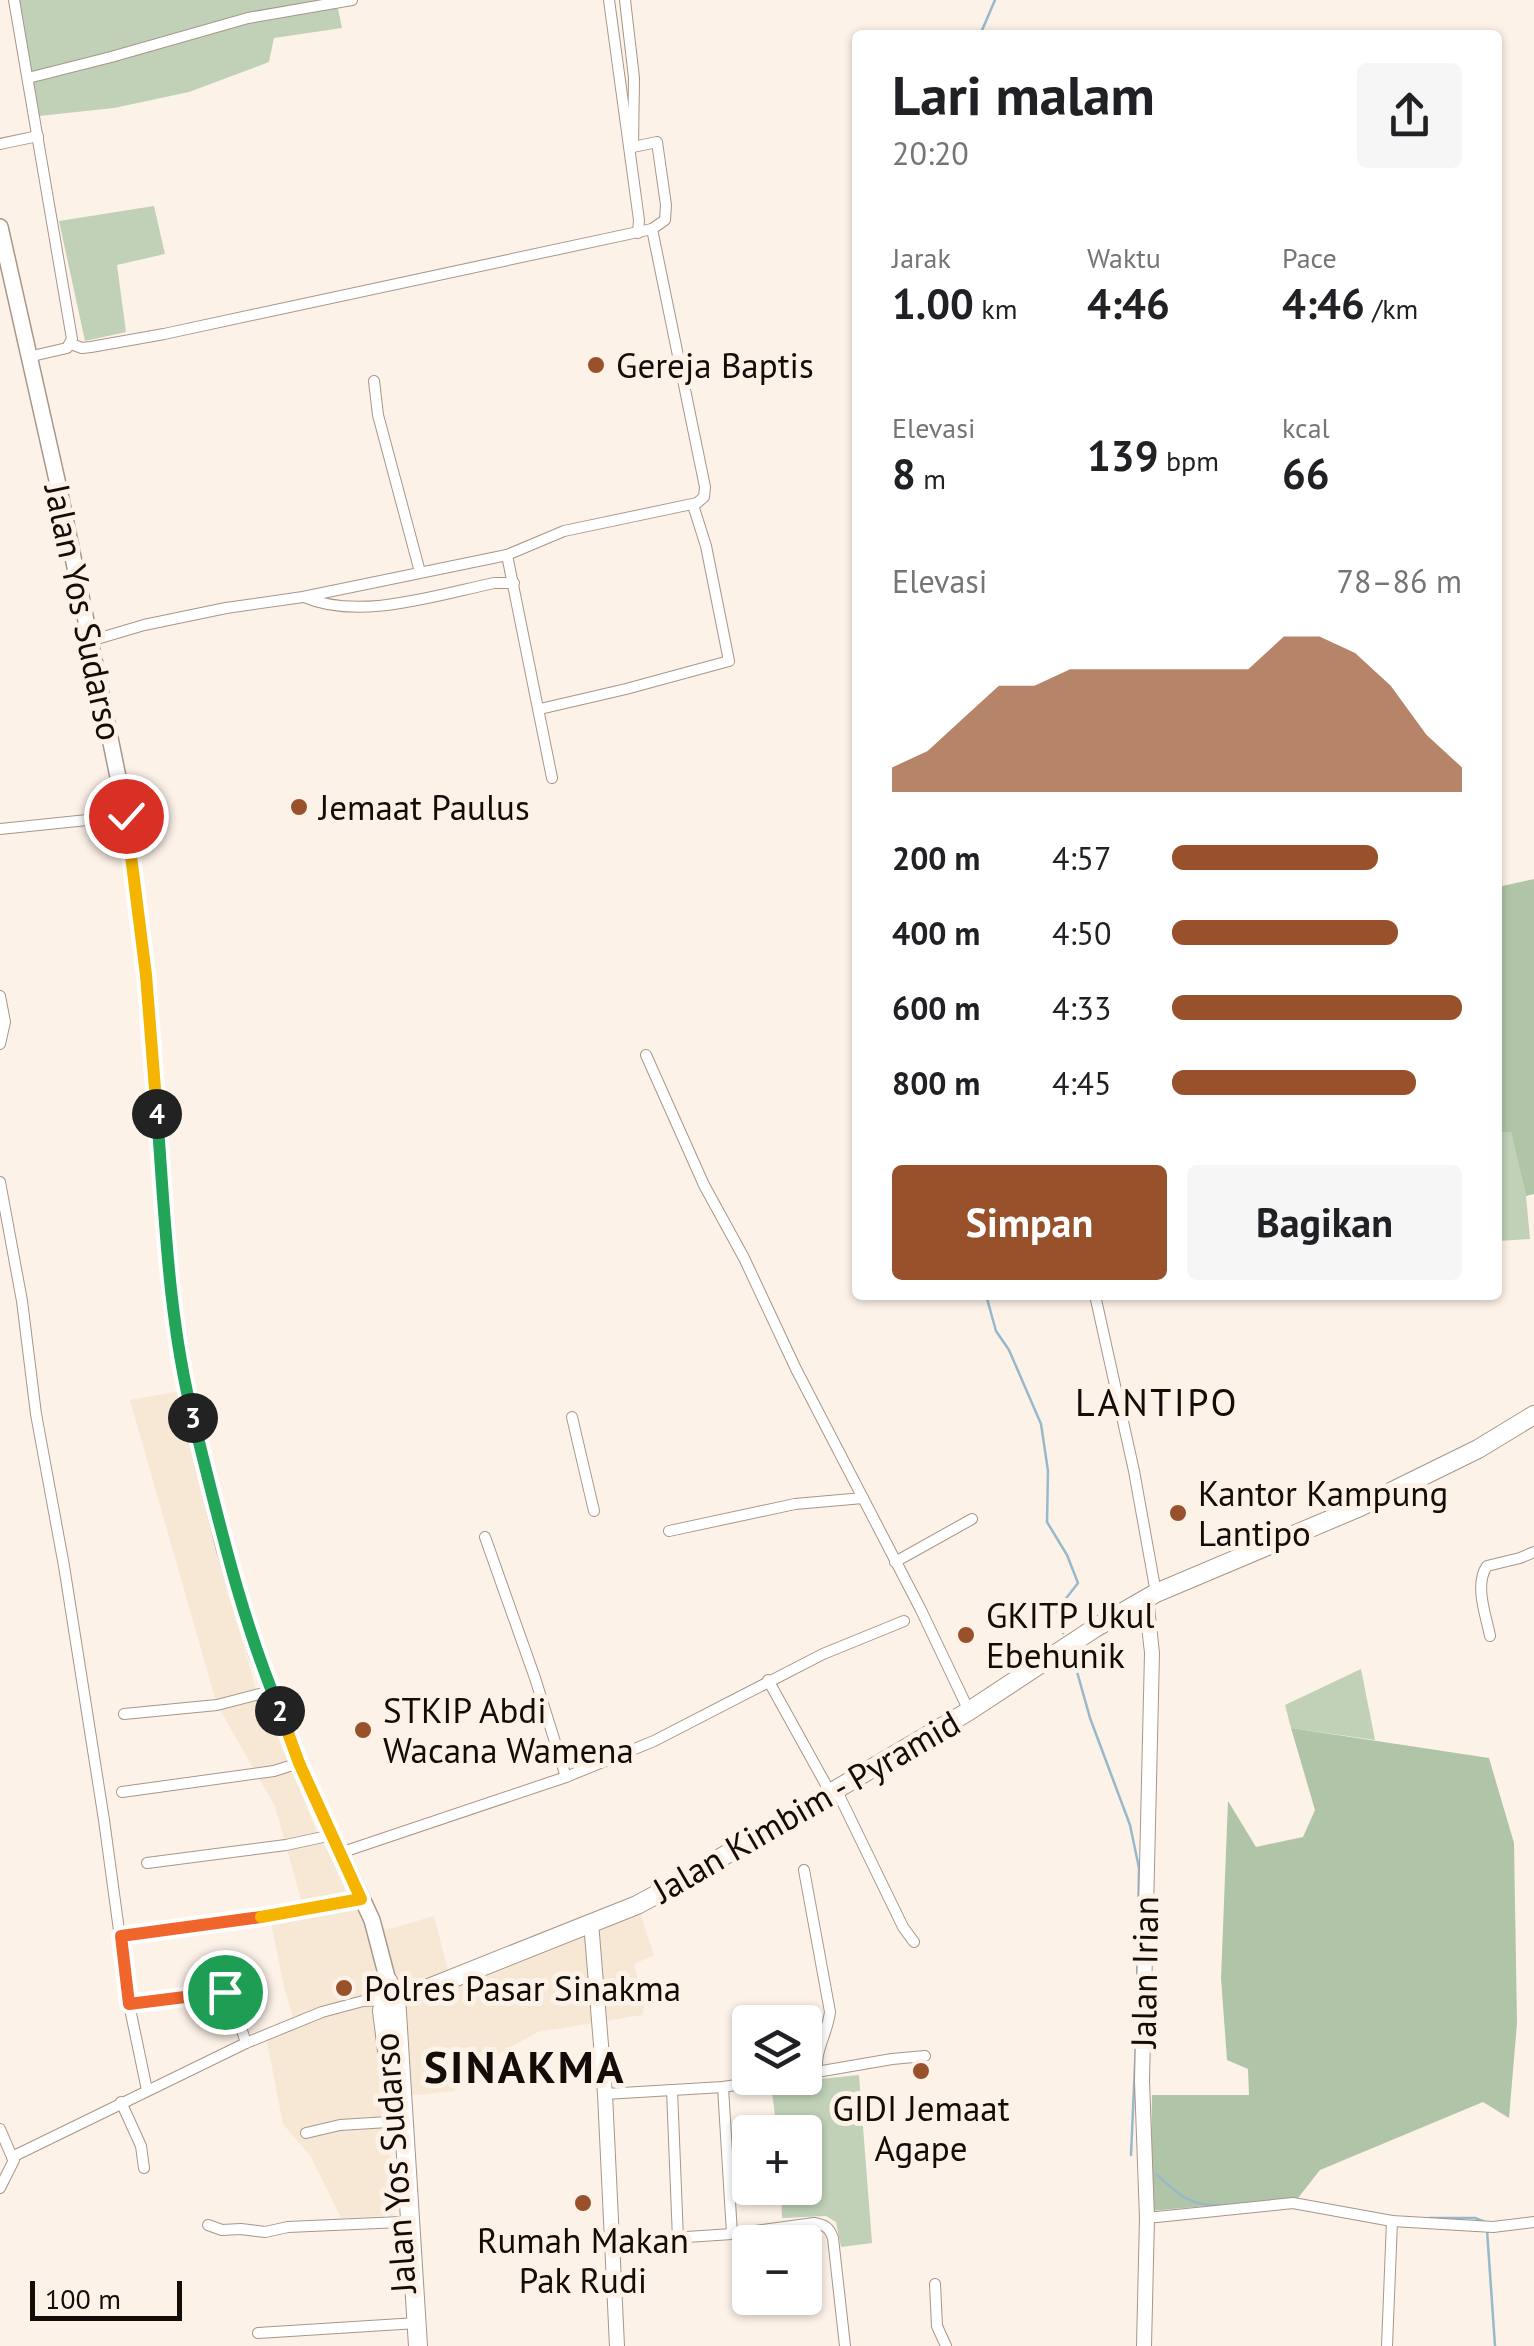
<!DOCTYPE html>
<html lang="id">
<head>
<meta charset="utf-8">
<style>
	:root { --surface:#fff; --page:#f6f6f6; --text:#202124; --muted:#757577; --accent:#98512a }
	body { margin:0; font-family:"PT Sans",sans-serif; background:var(--page); color:var(--text); height:100vh; display:flex; flex-direction:column; font-size:38px; white-space:nowrap }
	* { box-sizing:border-box; margin:0 }
	p { font-size:32px; color:var(--muted) }
	.icon { flex:none; width:55px; height:55px; fill:none; stroke:currentColor; stroke-width:2; stroke-linecap:round; stroke-linejoin:round }
	.map { position:relative; flex:1; overflow:hidden }
	.panel { position:absolute; left:852px; top:30px; width:650px; height:1270px; display:flex; flex-direction:column; background:var(--surface); border-radius:10px; box-shadow:0 2px 8px #0004 }
	.panel>* { flex:none }
	.fabs { position:absolute; left:732px; top:2005px; display:grid; gap:20px }
	.fabs a { display:grid; place-items:center; width:90px; height:90px; border-radius:10px; background:var(--surface); box-shadow:0 2px 8px #0004; font-size:50px }
	.scale { position:absolute; left:30px; bottom:25px; width:152px; box-sizing:border-box; padding-left:10px; border:5px solid #130c07; border-top:0; font-size:28px; line-height:35px; white-space:nowrap; color:#130c07; -webkit-text-stroke:8px #fdf2e8; paint-order:stroke }
	.pin { position:absolute; display:grid; place-items:center; width:85px; height:85px; color:#fff; margin:-42px; border:5px solid #fff; border-radius:50%; box-shadow:0 2px 10px #0007 }
	.km { position:absolute; width:50px; height:50px; margin:-25px; border-radius:50%; background:#222; color:#fff; font-size:28px; line-height:50px; text-align:center }
	.round { display:grid; place-items:center; flex:none; width:105px; height:105px; border-radius:10px; background:var(--page) }
	.headline { display:flex; align-items:center; justify-content:space-between; height:170px; padding:0 40px }
	h1 { font-size:55px; font-weight:700; line-height:75px }
	.figures { display:grid; grid-template-columns:repeat(3,1fr); gap:15px; height:170px; padding:10px 40px }
	.figures div { display:grid; align-content:center }
	.figures b { font-size:42px; font-weight:700 }
	.figures small { font-size:28px; font-weight:400 }
	.figures p { font-size:28px }
	.chart { height:280px; padding:20px 40px }
	.chart p { display:flex; justify-content:space-between }
	.chart svg { width:100%; height:180px; margin-top:10px; fill:var(--accent); opacity:.7 }
	.action { display:flex; gap:20px; margin-top:auto; padding:20px 40px }
	.action a { flex:1; height:115px; border-radius:10px; background:var(--accent); color:#fff; font-size:40px; font-weight:700; line-height:115px; text-align:center }
	.action a+a { background:var(--page); color:var(--text) }
	ul { padding:0 40px; list-style:none; font-size:32px }
	li { display:grid; grid-template-columns:160px 120px 1fr; align-items:center; height:75px }
	li i { height:25px; border-radius:12px; background:var(--accent) }
	.map>svg:first-child { display:block }
	.commercial { fill:#f6e8d4 }
	.green { fill:#c0d1b8 }
	.forest { fill:#b0c4a7 }
	.lines { fill:none; stroke-linecap:round; stroke-linejoin:round }
	.stream { stroke:#97b9cc; stroke-width:2.5 }
	.street-casing { stroke:#a89687; stroke-width:12 }
	.secondary-casing { stroke:#a89687; stroke-width:16 }
	.primary-casing { stroke:#a89687; stroke-width:18 }
	.highway-casing { stroke:#a89687; stroke-width:20 }
	.street { stroke:#fff; stroke-width:10 }
	.secondary { stroke:#fff; stroke-width:14 }
	.primary { stroke:#fff; stroke-width:15 }
	.highway { stroke:#fff; stroke-width:18 }
	.split-1-casing { stroke:#fff; stroke-width:20 }
	.split-2-casing { stroke:#fff; stroke-width:20 }
	.split-3-casing { stroke:#fff; stroke-width:20 }
	.split-4-casing { stroke:#fff; stroke-width:20 }
	.split-5-casing { stroke:#fff; stroke-width:20 }
	.split-1 { stroke:#f0652b; stroke-width:12 }
	.split-2 { stroke:#f5b400; stroke-width:12 }
	.split-3 { stroke:#22a559; stroke-width:12 }
	.split-4 { stroke:#22a559; stroke-width:12 }
	.split-5 { stroke:#f5b400; stroke-width:12 }
	.poi-dot { fill:#98512a; stroke:#fdf2e8; stroke-width:4 }
	.labels { text-anchor:middle; dominant-baseline:central; stroke-width:10; stroke-linejoin:round; paint-order:stroke }
	.poi-label { font-size:35px; fill:#130c07; stroke:#fdf2e8; text-anchor:start }
	.street-label { font-size:35px; fill:#130c07; stroke:#fdf2e8 }
	.neighbourhood-label { font-size:38px; letter-spacing:2.5px; fill:#130c07; stroke:#fdf2e8 }
	.district-label { font-size:45px; font-weight:bold; letter-spacing:2.5px; fill:#130c07; stroke:#fdf2e8 }
</style>
</head>
<body>
<div class="map">
<svg width="1534" height="2346" viewBox="0 0 1534 2346">
	<rect width="100%" height="100%" fill="#fdf2e8"/>
	<path class="commercial" d="M181,1391L216,1547L256,1689L288,1760L317,1832L333,1860L355,1883L386,1930L434,1916L450,1978L637,1905L654,1955L634,1964L644,2007L642,2015L538,2032L462,2074L454,2091L388,2098L393,2216L341,2218L311,2157L283,2124L267,2042L293,2018L284,1987L270,1918L304,1910L275,1806L217,1705L130,1400Z"/>
	<g class="green">
		<path d="M18,0H353L337,4L342,28L274,38L269,62L189,92L114,108L39,116Z"/>
		<path d="M154,206L165,254L117,265L126,332L85,341L59,221Z"/>
		<path d="M1511,1131L1526,1196L1530,1239L1498,1241V1132Z"/>
		<path d="M1361,1669L1375,1740L1291,1728L1285,1705Z"/>
		<path d="M859,2075L872,2243L841,2247L836,2222L826,2216L782,2218L781,2188H805V2132H777L771,2084Z"/>
	</g>
	<g class="forest">
		<path d="M1534,879V1194L1526,1196L1511,1132H1498V887Z"/>
		<path d="M1291,1728L1489,1758L1514,1843L1517,2023L1509,2118L1483,2102L1320,2170L1298,2198L1150,2211L1152,2095H1249L1248,2069L1227,2060L1221,1978L1228,1801L1256,1847L1303,1837L1315,1810Z"/>
	</g>
	<g class="lines">
		<g class="stream">
			<path d="M980,35L995,0"/>
			<path d="M986,1295L996,1331L1009,1350L1041,1424L1048,1471L1047,1522L1067,1555L1078,1583L1057,1610L1063,1633"/>
			<path d="M1074,1661L1090,1718L1130,1825L1139,1868L1137,1989"/>
			<path d="M1131,2155L1136,2042"/>
			<path d="M1156,2174C1179,2195 1190,2207 1223,2205"/>
			<path d="M1429,2218H1475L1485,2222"/>
			<path d="M1487,2230L1495,2346"/>
		</g>
		<defs>
			<g id="street">
				<path d="M14,0L72,339L67,348L28,357"/>
				<path d="M609,0L639,220L638,233"/>
				<path d="M28,78L111,57L248,18L352,0"/>
				<path d="M0,144L38,136"/>
				<path d="M71,344L82,348L91,347L164,334L652,229L665,220L666,205L657,142L633,147L634,78L625,0"/>
				<path d="M374,381L378,415L420,572"/>
				<path d="M507,555L552,778"/>
				<path d="M304,597C359,621 437,595 494,583H514"/>
				<path d="M90,641L144,625L226,608L303,597L507,555L564,531L697,503L704,497L705,487L652,229"/>
				<path d="M540,709L626,689L729,661L706,546L693,505"/>
				<path d="M0,829L126,816"/>
				<path d="M0,996L5,1022L0,1044"/>
				<path d="M646,1055L704,1185L744,1258L796,1369L921,1610L969,1711"/>
				<path d="M0,1182L22,1301L36,1414L64,1566L104,1820L129,2004L147,2090"/>
				<path d="M1095,1295L1134,1471L1156,1593"/>
				<path d="M572,1417L594,1511"/>
				<path d="M669,1531L795,1504L863,1498"/>
				<path d="M485,1537L535,1678L566,1777"/>
				<path d="M895,1562L972,1519"/>
				<path d="M1490,1636C1486,1615 1474,1585 1487,1566L1520,1558L1534,1552"/>
				<path d="M768,1680L830,1792"/>
				<path d="M124,1714L217,1705L271,1691"/>
				<path d="M836,1789L903,1927L914,1942"/>
				<path d="M122,1792L274,1771L299,1763"/>
				<path d="M340,1853L566,1777L654,1741L823,1654L904,1621"/>
				<path d="M147,1863L286,1845L332,1835"/>
				<path d="M804,1870L830,2012C827,2035 815,2049 817,2072"/>
				<path d="M121,1937L224,1923L361,1899"/>
				<path d="M129,2004L230,1993L246,2043"/>
				<path d="M805,2074L892,2059L925,2056"/>
				<path d="M723,2087L732,2234"/>
				<path d="M672,2090L678,2239"/>
				<path d="M605,2094L723,2087L782,2078"/>
				<path d="M121,2102L141,2146L144,2168"/>
				<path d="M0,2129L12,2157"/>
				<path d="M306,2133L340,2125L404,2121"/>
				<path d="M0,2188L14,2160L12,2157L246,2043L322,2012L363,2001L382,2000"/>
				<path d="M1147,2218L1293,2203L1392,2221L1493,2227L1534,2222"/>
				<path d="M208,2225L222,2230L241,2229L265,2232L288,2227L401,2222"/>
				<path d="M611,2242L732,2234L814,2223C825,2225 829,2227 833,2238L845,2346"/>
				<path d="M935,2284L937,2326L946,2346"/>
				<path d="M258,2333L417,2323"/>
				<path d="M1387,2346L1392,2221"/>
			</g>
			<g id="secondary">
				<path d="M591,1922L605,2094L617,2346"/>
				<path d="M1144,2346L1147,2218L1142,2081L1152,1653L1146,1598"/>
			</g>
			<path id="primary" d="M0,227L59,489L126,816L146,975L170,1289L186,1390L224,1546L257,1654L299,1763L372,1920L388,1981"/>
			<g id="highway">
				<path d="M388,1981L396,1997L418,2346"/>
				<path d="M385,1993L382,2011L389,2066"/>
				<path d="M382,2000L426,1989L637,1905L678,1883L969,1711L1095,1628L1156,1593L1360,1507L1478,1449L1534,1415"/>
			</g>
		</defs>
		<use href="#street" class="street-casing"/>
		<use href="#secondary" class="secondary-casing"/>
		<use href="#primary" class="primary-casing"/>
		<use href="#highway" class="highway-casing"/>
		<use href="#street" class="street"/>
		<use href="#secondary" class="secondary"/>
		<use href="#primary" class="primary"/>
		<use href="#highway" class="highway"/>
	</g>
	<g class="lines">
		<defs>
			<path id="split-1" d="M225,1992L129,2004L121,1936L261,1917"/>
			<path id="split-2" d="M261,1917L361,1899L299,1763L280,1711"/>
			<path id="split-3" d="M193,1418C218,1517 240,1616 280,1711"/>
			<path id="split-4" d="M157,1114C165,1216 168,1318 193,1418"/>
			<path id="split-5" d="M126,816L146,975L157,1114"/>
		</defs>
		<use href="#split-1" class="split-1-casing"/>
		<use href="#split-2" class="split-2-casing"/>
		<use href="#split-3" class="split-3-casing"/>
		<use href="#split-4" class="split-4-casing"/>
		<use href="#split-5" class="split-5-casing"/>
		<use href="#split-1" class="split-1"/>
		<use href="#split-2" class="split-2"/>
		<use href="#split-3" class="split-3"/>
		<use href="#split-4" class="split-4"/>
		<use href="#split-5" class="split-5"/>
	</g>
	<g class="poi-dot">
		<circle cx="596" cy="365" r="10"/>
		<circle cx="299" cy="807" r="10"/>
		<circle cx="1178" cy="1513" r="10"/>
		<circle cx="966" cy="1635" r="10"/>
		<circle cx="363" cy="1730" r="10"/>
		<circle cx="344" cy="1988" r="10"/>
		<circle cx="921" cy="2071" r="10"/>
		<circle cx="583" cy="2203" r="10"/>
	</g>
	<g class="labels">
		<g class="poi-label">
			<text x="616" y="365">Gereja Baptis</text>
			<text x="319" y="807">Jemaat Paulus</text>
			<text x="1198" y="1493">Kantor Kampung<tspan x="1198" dy="40">Lantipo</tspan></text>
			<text x="986" y="1615">GKITP Ukul<tspan x="986" dy="40">Ebehunik</tspan></text>
			<text x="383" y="1710">STKIP Abdi<tspan x="383" dy="40">Wacana Wamena</tspan></text>
			<text x="364" y="1988">Polres Pasar Sinakma</text>
			<text x="921" y="2108" text-anchor="middle">GIDI Jemaat<tspan x="921" dy="40">Agape</tspan></text>
			<text x="583" y="2240" text-anchor="middle">Rumah Makan<tspan x="583" dy="40">Pak Rudi</tspan></text>
		</g>
		<g class="street-label">
			<text transform="translate(84 612) rotate(78)">Jalan Yos Sudarso</text>
			<text transform="translate(806 1806) rotate(-30)">Jalan Kimbim - Pyramid</text>
			<text transform="translate(1144 1972) rotate(-89)">Jalan Irian</text>
			<text transform="translate(394 2163) rotate(-94)">Jalan Yos Sudarso</text>
		</g>
		<g class="neighbourhood-label">
			<text x="1157" y="1401">LANTIPO</text>
		</g>
		<g class="district-label">
			<text x="525" y="2066">SINAKMA</text>
		</g>
	</g>
</svg>
<div class="fabs">
<a><svg class="icon" aria-label="layers" viewBox="0 0 24 24"><path d="M12 4l9 5-9 5-9-5zM3 14l9 5 9-5"/></svg></a>
<a>+</a>
<a>−</a>
</div>
<div class="scale">100 m</div>
<div class="pin" style="left:225px;top:1992px;background:#1e9e55"><svg class="icon" aria-label="arrive" viewBox="0 0 24 24"><path d="M6 21V4h12l-3 4 3 4H6"/></svg></div>
<div class="pin" style="left:126px;top:816px;background:#d93025"><svg class="icon" aria-label="check" viewBox="0 0 24 24"><path d="M5 12l5 5 9-10"/></svg></div>
<b class="km" style="left:280px;top:1711px">2</b>
<b class="km" style="left:193px;top:1418px">3</b>
<b class="km" style="left:157px;top:1114px">4</b>
<section class="panel">
<div class="headline"><div><h1>Lari malam</h1><p>20:20</p></div><a class="round"><svg class="icon" aria-label="share" viewBox="0 0 24 24"><path d="M12 15V3M7 8l5-5 5 5M5 13v7h14v-7"/></svg></a></div>
<div class="figures">
<div><p>Jarak</p><b>1.00<small> km</small></b></div>
<div><p>Waktu</p><b>4:46</b></div>
<div><p>Pace</p><b>4:46<small> /km</small></b></div>
</div>
<div class="figures">
<div><p>Elevasi</p><b>8<small> m</small></b></div>
<div><b>139<small> bpm</small></b></div>
<div><p>kcal</p><b>66</b></div>
</div>
<div class="chart"><p><span>Elevasi</span>78–86 m</p>
<svg viewBox="0 0 160 44" preserveAspectRatio="none"><path d="M0 44V38L10 34L20 26L30 18L40 18L50 14L60 14L70 14L80 14L90 14L100 14L110 6L120 6L130 10L140 18L150 30L160 38V44z"/></svg>
</div>
<ul>
<li><b>200 m</b>4:57<i style="width:71%"></i></li>
<li><b>400 m</b>4:50<i style="width:78%"></i></li>
<li><b>600 m</b>4:33<i style="width:100%"></i></li>
<li><b>800 m</b>4:45<i style="width:84%"></i></li>
</ul>
<div class="action"><a>Simpan</a><a>Bagikan</a></div>
</section>
</div>
</body>
</html>
